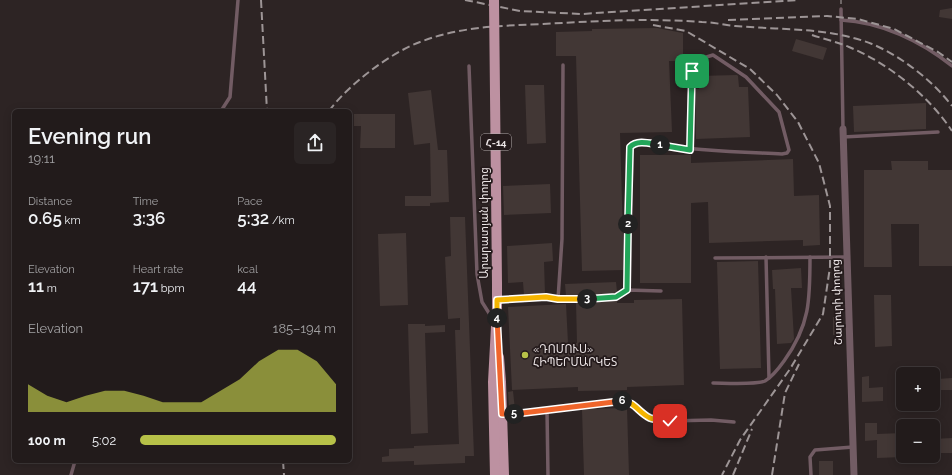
<!DOCTYPE html>
<html lang="en">
<head>
<meta charset="utf-8">
<style>
	:root { --surface:#221b1b; --page:#2a2424; --text:#f1f3f6; --muted:#a2a1a3; --line:#3f393a; --accent:#b7c148 }
	body { margin:0; font-family:Raleway,"Noto Sans Armenian",sans-serif; background:var(--page); color:var(--text); height:100vh; display:flex; flex-direction:column; font-size:15px; white-space:nowrap }
	* { box-sizing:border-box; margin:0 }
	p { font-size:13px; color:var(--muted) }
	.icon { flex:none; width:22px; height:22px; fill:none; stroke:currentColor; stroke-width:2; stroke-linecap:round; stroke-linejoin:round }
	.map { position:relative; flex:1; overflow:hidden }
	.drawer { position:absolute; left:12px; top:109px; width:340px; height:354px; display:flex; flex-direction:column; background:var(--surface); border-radius:6px; box-shadow:0 2px 10px #0003,0 0 0 1px var(--line) }
	.drawer>* { flex:none }
	.controls { position:absolute; left:896px; top:367px; display:grid; gap:8px }
	.controls a { display:grid; place-items:center; width:44px; height:44px; border-radius:6px; background:var(--surface); box-shadow:0 2px 10px #0003,0 0 0 1px var(--line); font-size:20px }
	.pin { position:absolute; display:grid; place-items:center; width:34px; height:34px; color:#fff; margin:-17px; border-radius:8px; box-shadow:0 2px 6px #0006 }
	.km { position:absolute; width:20px; height:20px; margin:-10px; border-radius:50%; background:#222; color:#fff; font-size:11px; line-height:20px; text-align:center }
	.round { display:grid; place-items:center; flex:none; width:42px; height:42px; border-radius:6px; background:var(--page) }
	.head { display:flex; align-items:center; justify-content:space-between; height:68px; padding:0 16px }
	h1 { font-size:22px; font-weight:600; line-height:30px }
	.stats { display:grid; grid-template-columns:repeat(3,1fr); gap:6px; height:68px; padding:4px 16px }
	.stats div { display:grid; align-content:center }
	.stats b { font-size:17px; font-weight:600 }
	.stats small { font-size:11px; font-weight:400 }
	.stats p { font-size:11px }
	.chart { height:112px; padding:8px 16px }
	.chart p { display:flex; justify-content:space-between }
	.chart svg { width:100%; height:72px; margin-top:4px; fill:var(--accent); opacity:.7 }
	ul { padding:0 16px; list-style:none; font-size:13px }
	li { display:grid; grid-template-columns:64px 48px 1fr; align-items:center; height:30px }
	li i { height:10px; border-radius:5px; background:var(--accent) }
	.map>svg:first-child { display:block }
	.building { fill:#423735 }
	.lines { fill:none; stroke-linecap:round; stroke-linejoin:round }
	.path { stroke:#857d7d; stroke-width:1.5; stroke-dasharray:4 2; stroke-linecap:butt }
	.lane { stroke:#725c64; stroke-width:3.5 }
	.street { stroke:#725c64; stroke-width:7 }
	.primary { stroke:#bd91a1; stroke-width:10 }
	.rail { stroke:#9d9596; stroke-width:2; stroke-dasharray:8 4; stroke-linecap:butt }
	.primary-bridge { stroke:#bd91a1; stroke-width:10 }
	.split-1-casing { stroke:#fff; stroke-width:8 }
	.split-2-casing { stroke:#fff; stroke-width:8 }
	.split-3-casing { stroke:#fff; stroke-width:8 }
	.split-4-casing { stroke:#fff; stroke-width:8 }
	.split-5-casing { stroke:#fff; stroke-width:8 }
	.split-6-casing { stroke:#fff; stroke-width:8 }
	.split-7-casing { stroke:#fff; stroke-width:8 }
	.split-1 { stroke:#22a559; stroke-width:5 }
	.split-2 { stroke:#22a559; stroke-width:5 }
	.split-3 { stroke:#22a559; stroke-width:5 }
	.split-4 { stroke:#f5b400; stroke-width:5 }
	.split-5 { stroke:#f0652b; stroke-width:5 }
	.split-6 { stroke:#f0652b; stroke-width:5 }
	.split-7 { stroke:#f5b400; stroke-width:5 }
	.poi-dot { fill:#b7c148; stroke:#241a1b; stroke-width:1.5 }
	.labels { text-anchor:middle; dominant-baseline:central; stroke-width:3.5; stroke-linejoin:round; paint-order:stroke }
	.shield { fill:#241a1b; stroke:#b1a9aa; stroke-width:1 }
	.shield-label { font-size:10px; font-weight:bold; fill:#ede6e7 }
	.street-label { font-size:11px; fill:#ede6e7; stroke:#241a1b }
	.poi-label { font-size:11px; fill:#ede6e7; stroke:#241a1b; text-anchor:start }
</style>
</head>
<body>
<div class="map">
<svg width="952" height="475" viewBox="0 0 952 475">
	<rect width="100%" height="100%" fill="#2d2424"/>
	<g class="building">
		<path d="M952,8V19L939,17L940,10Z"/>
		<path d="M657,28L683,33V61H669L672,132L620,133L624,270L582,271L576,56H556V32L592,31V29Z"/>
		<path d="M796,39L827,48L823,60L792,51Z"/>
		<path d="M737,75L738,76L739,87H748L750,137L696,139L695,89H699L698,76Z"/>
		<path d="M525,85H544L546,143L527,144Z"/>
		<path d="M431,90L438,150H447L449,202L430,203V206H405V196H431L430,143L414,145L408,93Z"/>
		<path d="M926,103V129L854,132L853,106Z"/>
		<path d="M354,114H395V148H360L361,126H354Z"/>
		<path d="M640,155H691V163L793,159L794,196L819,195L820,245L803,246V240L709,243L708,202L691,203V283H640Z"/>
		<path d="M891,161H928V170H952V266H919V224H891L892,267H864V170H892Z"/>
		<path d="M550,184L551,213L504,215L503,186Z"/>
		<path d="M450,217H465L474,456H465V463L414,465V461L382,462V457L389,456V449L414,448V446L459,444L455,330H460V318L448,319L445,257L451,256Z"/>
		<path d="M406,233L408,305L380,306L378,234Z"/>
		<path d="M552,243L553,261L544,262L545,294L524,295L523,282L508,283L507,246Z"/>
		<path d="M758,261L761,368L720,369L717,262Z"/>
		<path d="M801,268L802,288H791L794,339L791,343L777,344L775,289H773L772,270Z"/>
		<path d="M616,282L617,292L611,295L566,296L565,284Z"/>
		<path d="M874,295H891L892,346L875,347Z"/>
		<path d="M617,299V303H634V300L682,299L684,385L627,387V390L578,391V387L512,390L508,307L566,304L568,343H577L576,302L612,301Z"/>
		<path d="M833,317H839V334L833,335Z"/>
		<path d="M408,324H425V326L445,325V332L425,333L428,433L411,434Z"/>
		<path d="M869,376V388L883,387V401L862,402V377Z"/>
		<path d="M952,378V390H937V379Z"/>
		<path d="M896,380H903V405H897Z"/>
		<path d="M513,391L515,410H509L508,392Z"/>
		<path d="M627,408L629,475H584L582,409Z"/>
		<path d="M865,423H877V434L903,433V457L877,458V440L865,441Z"/>
		<path d="M952,438V453H940V456H933V439Z"/>
		<rect x="819" y="461" width="14" height="14"/>
	</g>
	<g class="lines">
		<path class="path" d="M841,0V5"/>
		<g class="lane">
			<path d="M841,9L843,129"/>
			<path d="M841,20C881,22 921,41 952,66"/>
			<path d="M469,66L477,274L482,302L494,321"/>
			<path d="M221,111L230,97L238,0"/>
			<path d="M843,137L938,132"/>
			<path d="M766,257L769,378"/>
			<path d="M715,258L847,257"/>
			<path d="M627,290L630,147C638,139 650,144 659,145C700,151 741,152 782,154L787,153L789,150L779,112L746,77L713,55L700,59L691,71L690,150"/>
			<path d="M558,299L612,298L627,290L661,291"/>
			<path d="M498,300L547,297L558,299L562,239L563,65"/>
			<path d="M713,383C724,383 756,385 765,381C772,377 779,368 784,361C810,325 810,300 810,257"/>
			<path d="M547,410L548,475"/>
			<path d="M503,414L547,410L616,400L628,401L651,418L670,421L711,420L734,422"/>
			<path d="M71,475L75,461"/>
			<path d="M811,475L810,457L815,450L853,447"/>
		</g>
		<path class="street" d="M843,129L854,475"/>
		<g class="primary">
			<path d="M499,357L501,382L504,475"/>
			<path d="M495,475L493,382L497,308V284"/>
		</g>
		<g class="rail">
			<path d="M261,0L267,111"/>
			<path d="M465,0L520,11L582,14L798,0"/>
			<path d="M728,20L827,16L858,19L894,29L938,52L952,62"/>
			<path d="M653,25L686,31L750,69L777,95L798,122L819,163L830,206V267L823,314L790,369L740,440L722,475"/>
			<path d="M812,35C824,39 837,42 849,47C888,63 929,96 952,131"/>
			<path d="M329,111C348,85 390,53 420,42C462,26 499,26 543,24C596,21 649,18 702,22C713,22 724,25 735,26C781,30 829,27 872,44C901,56 933,81 952,106"/>
			<path d="M283,461L284,475"/>
			<path d="M733,475L752,429"/>
			<path d="M772,475L785,393L799,364"/>
		</g>
		<path class="primary-bridge" d="M494,0L497,284"/>
	</g>
	<g class="lines">
		<defs>
			<path id="split-1" d="M660,145L690,150L692,71"/>
			<path id="split-2" d="M628,224L630,147C638,139 651,144 660,145"/>
			<path id="split-3" d="M587,299L616,297L627,290L628,224"/>
			<path id="split-4" d="M497,318V300L546,297L558,299H587"/>
			<path id="split-5" d="M497,318L502,414H514"/>
			<path id="split-6" d="M514,414L622,401"/>
			<path id="split-7" d="M622,401C634,401 639,413 650,418C655,420 663,420 670,421"/>
		</defs>
		<use href="#split-1" class="split-1-casing"/>
		<use href="#split-2" class="split-2-casing"/>
		<use href="#split-3" class="split-3-casing"/>
		<use href="#split-4" class="split-4-casing"/>
		<use href="#split-5" class="split-5-casing"/>
		<use href="#split-6" class="split-6-casing"/>
		<use href="#split-7" class="split-7-casing"/>
		<use href="#split-1" class="split-1"/>
		<use href="#split-2" class="split-2"/>
		<use href="#split-3" class="split-3"/>
		<use href="#split-4" class="split-4"/>
		<use href="#split-5" class="split-5"/>
		<use href="#split-6" class="split-6"/>
		<use href="#split-7" class="split-7"/>
	</g>
	<circle class="poi-dot" cx="525" cy="355" r="4"/>
	<g class="labels">
		<rect class="shield" x="481" y="134" width="30" height="16" rx="3"/>
		<g class="shield-label">
			<text x="496" y="142">Հ-14</text>
		</g>
		<g class="street-label">
			<text transform="translate(484 223) rotate(-90)">Արարատյան փողոց</text>
			<text transform="translate(837 302) rotate(-92)">Շարուրի փողոց</text>
		</g>
		<g class="poi-label">
			<text x="533" y="349">«ԴՈՄՈՒՍ»<tspan x="533" dy="13">ՀԻՊԵՐՄԱՐԿԵՏ</tspan></text>
		</g>
	</g>
</svg>
<div class="controls">
<a>+</a>
<a>−</a>
</div>
<div class="pin" style="left:692px;top:71px;background:#1e9e55"><svg class="icon" aria-label="arrive" viewBox="0 0 24 24"><path d="M6 21V4h12l-3 4 3 4H6"/></svg></div>
<div class="pin" style="left:670px;top:421px;background:#d93025"><svg class="icon" aria-label="check" viewBox="0 0 24 24"><path d="M5 12l5 5 9-10"/></svg></div>
<b class="km" style="left:660px;top:145px">1</b>
<b class="km" style="left:628px;top:224px">2</b>
<b class="km" style="left:587px;top:299px">3</b>
<b class="km" style="left:497px;top:318px">4</b>
<b class="km" style="left:514px;top:414px">5</b>
<b class="km" style="left:622px;top:401px">6</b>
<section class="drawer">
<div class="head"><div><h1>Evening run</h1><p>19:11</p></div><a class="round"><svg class="icon" aria-label="share" viewBox="0 0 24 24"><path d="M12 15V3M7 8l5-5 5 5M5 13v7h14v-7"/></svg></a></div>
<div class="stats">
<div><p>Distance</p><b>0.65<small> km</small></b></div>
<div><p>Time</p><b>3:36</b></div>
<div><p>Pace</p><b>5:32<small> /km</small></b></div>
</div>
<div class="stats">
<div><p>Elevation</p><b>11<small> m</small></b></div>
<div><p>Heart rate</p><b>171<small> bpm</small></b></div>
<div><p>kcal</p><b>44</b></div>
</div>
<div class="chart"><p><span>Elevation</span>185–194 m</p>
<svg viewBox="0 0 160 44" preserveAspectRatio="none"><path d="M0 44V27L10 34L20 38L30 34L40 31L50 31L60 34L70 38L80 38L90 38L100 31L110 24L120 13L130 6L140 6L150 13L160 27V44z"/></svg>
</div>
<ul>
<li><b>100 m</b>5:02<i style="width:100%"></i></li>
</ul>
</section>
</div>
</body>
</html>
